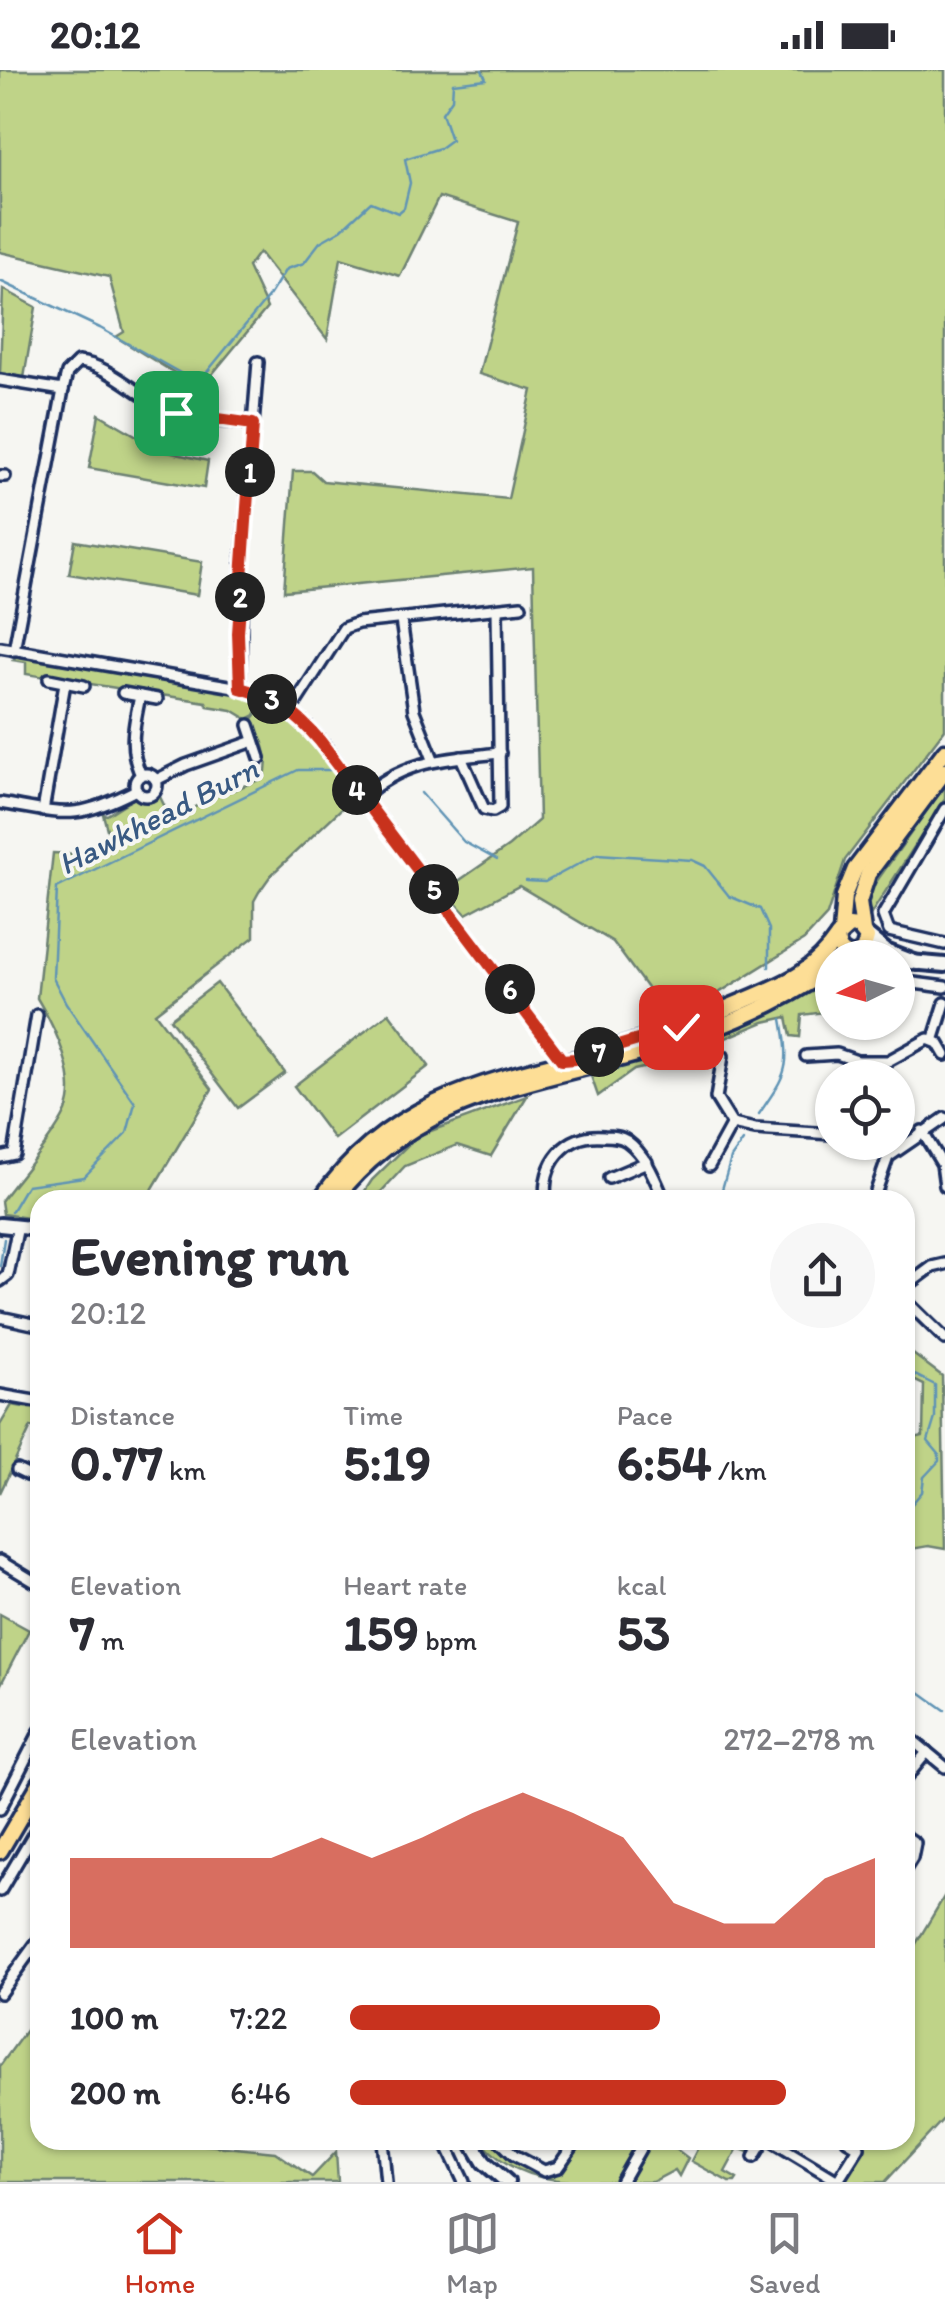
<!DOCTYPE html>
<html lang="en">
<head>
<meta charset="utf-8">
<style>
	:root { --surface:#fff; --page:#f7f7f7; --text:#2b2b33; --muted:#7c7c81; --line:#e1e1e2; --accent:#c8321e }
	body { margin:0; font-family:Itim,sans-serif; background:var(--page); color:var(--text); height:100vh; display:flex; flex-direction:column; font-size:38px; white-space:nowrap }
	* { box-sizing:border-box; margin:0 }
	p { font-size:32px; color:var(--muted) }
	.icon { flex:none; width:55px; height:55px; fill:none; stroke:currentColor; stroke-width:2; stroke-linecap:round; stroke-linejoin:round }
	.map { position:relative; flex:1; overflow:hidden }
	.panel { position:absolute; left:30px; top:1120px; width:885px; height:960px; display:flex; flex-direction:column; background:var(--surface); border-radius:30px; box-shadow:0 2px 8px #0004 }
	.panel>* { flex:none }
	.needle { width:65px; rotate:265deg }
	.buttons { position:absolute; left:815px; top:870px; display:grid; gap:20px }
	.buttons a { display:grid; place-items:center; width:100px; height:100px; border-radius:50%; background:var(--surface); box-shadow:0 2px 8px #0004; font-size:50px }
	.pin { position:absolute; display:grid; place-items:center; width:85px; height:85px; color:#fff; margin:-42px; border-radius:20px; box-shadow:0 5px 15px #0006 }
	.km { position:absolute; width:50px; height:50px; margin:-25px; border-radius:50%; background:#222; color:#fff; font-size:28px; line-height:50px; text-align:center }
	.round { display:grid; place-items:center; flex:none; width:105px; height:105px; border-radius:52px; background:var(--page) }
	.headline { display:flex; align-items:center; justify-content:space-between; height:170px; padding:0 40px }
	h1 { font-size:55px; font-weight:700; line-height:75px }
	.figures { display:grid; grid-template-columns:repeat(3,1fr); gap:15px; height:170px; padding:10px 40px }
	.figures div { display:grid; align-content:center }
	.figures b { font-size:50px; font-weight:700 }
	.figures small { font-size:28px; font-weight:400 }
	.figures p { font-size:28px }
	.chart { height:280px; padding:20px 40px }
	.chart p { display:flex; justify-content:space-between }
	.chart svg { width:100%; height:180px; margin-top:10px; fill:var(--accent); opacity:.7 }
	ul { padding:0 40px; list-style:none; font-size:32px }
	li { display:grid; grid-template-columns:160px 120px 1fr; align-items:center; height:75px }
	li i { height:25px; border-radius:12px; background:var(--accent) }
	.status { display:flex; justify-content:space-between; align-items:center; height:70px; padding:0 50px; background:var(--surface); direction:ltr }
	.status svg { height:28px; fill:currentColor }
	.tabs { display:flex; justify-content:space-around; align-items:center; height:140px; border-top:2px solid var(--line); background:var(--surface); font-size:28px; color:var(--muted) }
	.tabs a { display:grid; justify-items:center; gap:5px }
	.tabs .on { color:var(--accent) }
	.map>svg:first-child { display:block }
	.green { fill:#bfd388; stroke:#6d8173; stroke-width:2.5 }
	.lines { fill:none; stroke-linecap:round; stroke-linejoin:round }
	.stream { stroke:#6094b5; stroke-width:2.5 }
	.street-casing { stroke:#1b2f5e; stroke-width:16 }
	.secondary-casing { stroke:#1b2f5e; stroke-width:20 }
	.primary-casing { stroke:#1b2f5e; stroke-width:21 }
	.street { stroke:#f6f6f2; stroke-width:9 }
	.secondary { stroke:#f6f6f2; stroke-width:12 }
	.primary { stroke:#fdde96; stroke-width:14 }
	.route-casing { stroke:#fff; stroke-width:20 }
	.route { stroke:#c8321e; stroke-width:12 }
	.labels { text-anchor:middle; dominant-baseline:central; stroke-width:8; stroke-linejoin:round; paint-order:stroke }
	.water-label { font-size:32px; font-style:italic; fill:#385982; stroke:#f6f6f2 }
</style>
</head>
<body>
<div class="status"><b>20:12</b><svg viewBox="0 0 49 12"><path d="M0 12V9h3v3zM5 12V6h3v6zM10 12V3h3v9zM15 12V0h3v12zM26 1h20v11H26zM47 4h2v5h-2z"/></svg></div>
<div class="map">
<svg width="945" height="2112" viewBox="0 0 945 2112">
	<rect width="100%" height="100%" fill="#f6f6f2"/>
	<filter id="ink" filterUnits="userSpaceOnUse"><feTurbulence type="fractalNoise" baseFrequency=".01" numOctaves="2"/><feDisplacementMap in="SourceGraphic" scale="20" xChannelSelector="R" yChannelSelector="G"/><feConvolveMatrix kernelMatrix="1 2 1 2 8 2 1 2 1" color-interpolation-filters="sRGB"/></filter>
	<g filter="url(#ink)">
		<g class="green">
			<path d="M0,0H945V659L845,790L827,845L804,870L672,952L613,872L519,816L466,844L444,821L509,776L539,750L533,497L284,521L293,401H312L323,411L508,429L532,320L479,304L518,152L439,127L400,206L341,188L327,269L259,182L248,197L267,238L204,314L194,315L116,267L124,262L109,207L0,182Z"/>
			<path d="M3,219L36,237L24,308L0,303Z"/>
			<path d="M99,344L163,381L208,391L204,418L89,398Z"/>
			<path d="M75,471L202,492L197,525L69,504Z"/>
			<path d="M18,584L238,621L252,625L261,632L255,645L247,649L232,640L208,636L206,632L26,604V592L13,590Z"/>
			<path d="M262,638C309,654 331,693 358,732L343,737L271,805L259,822L254,831V867L155,943L212,1019L146,1130H68L58,1121L39,1128L34,1149L3,1144L1,1131C19,1106 54,1068 66,1041C80,1008 54,956 37,928L53,783L75,784L111,775L103,744L107,745L134,728L146,731L159,725L171,749L230,719L231,721L264,708C271,691 263,664 250,652Z"/>
			<path d="M945,715V729L871,844L866,829L869,822Z"/>
			<path d="M832,909V941L802,945L800,967L791,966L787,947L764,952L666,993L634,1000L598,1026L590,1003C678,979 750,950 832,909Z"/>
			<path d="M217,913L285,1003L238,1038L170,949Z"/>
			<path d="M389,943L429,996L334,1069L294,1016Z"/>
			<path d="M527,1026L491,1086L457,1075L405,1096L380,1123L383,1130H359L372,1110L417,1066Z"/>
			<path d="M905,1278L942,1306L945,1479L928,1476L905,1480V1398L911,1394V1379L905,1370L923,1366L924,1315L905,1306Z"/>
			<path d="M12,1335L40,1340V1359L31,1357L0,1423V1355Z"/>
			<path d="M0,1544L29,1560L0,1616Z"/>
			<path d="M945,1825V2047L885,2112H844L864,2072L862,2070H905V1892Z"/>
			<path d="M40,1941V2070H156L275,2082L312,2107L336,2082L338,2112H0V1996Z"/>
			<path d="M480,2070H494C509,2090 529,2104 554,2106L569,2093L582,2070H640L616,2112C558,2112 515,2112 480,2070Z"/>
			<path d="M651,2070H664L688,2088L679,2106L675,2100L652,2112H627Z"/>
			<path d="M702,2070H755L748,2082L738,2078L725,2102L737,2109L735,2112H729L691,2091Z"/>
		</g>
		<g class="lines">
			<g class="stream">
				<path d="M0,211L100,258L198,313L269,226L286,199L304,193L320,172L341,160L371,132L398,143L404,138L410,113L405,89L440,78L451,70L442,43L452,29L453,13L486,9L482,0"/>
				<path d="M421,723L464,772L497,790"/>
				<path d="M526,811L545,812L597,784L692,790L705,796L729,826L760,839L769,859V897"/>
				<path d="M759,1044C787,1003 791,999 782,949"/>
				<path d="M719,1130L731,1088L743,1071"/>
				<path d="M11,1142L27,1115L84,1107L127,1063L135,1033L66,933L53,908L57,818L298,700H334"/>
				<path d="M0,1196L4,1169"/>
				<path d="M905,1300L935,1315V1348L928,1371L939,1384V1391L924,1407L922,1422L905,1442"/>
				<path d="M905,1604L917,1620L945,1640"/>
			</g>
			<defs>
				<g id="street">
					<path d="M0,310L63,320"/>
					<path d="M0,406H5"/>
					<path d="M401,550L414,641L433,689"/>
					<path d="M0,577L240,618C275,626 297,644 321,671L562,990"/>
					<path d="M14,580L63,320L67,303L78,292C110,294 143,331 175,343C199,351 228,351 253,354"/>
					<path d="M49,609L84,616"/>
					<path d="M240,618L242,493L258,292"/>
					<path d="M123,623L157,629"/>
					<path d="M140,626C134,655 128,678 141,705"/>
					<path d="M291,640L344,558L358,553L521,536"/>
					<path d="M249,655L260,688"/>
					<path d="M461,687L484,739L493,741L500,737L497,540"/>
					<circle cx="146" cy="715" r="11"/>
					<path d="M156,710L186,695L254,671"/>
					<path d="M363,727C405,689 447,689 500,683"/>
					<path d="M0,733C66,744 75,751 136,720"/>
					<path d="M945,739L883,845L889,861L945,874"/>
					<path d="M43,741L65,613"/>
					<path d="M898,911L945,917"/>
					<path d="M934,968L945,933"/>
					<path d="M723,986L716,1028L732,1054"/>
					<path d="M806,986L837,984L857,991"/>
					<path d="M854,1008L857,991H888L928,969L938,973L945,985"/>
					<path d="M922,1061L942,1094L945,1116"/>
					<path d="M0,1087L14,1084L37,945"/>
					<path d="M709,1096L732,1054L755,1059L832,1064"/>
					<path d="M609,1108L647,1092"/>
					<path d="M546,1130C541,1094 566,1062 604,1066C612,1066 620,1066 627,1071C646,1085 655,1109 664,1130"/>
					<path d="M796,1130H816"/>
					<path d="M873,1130L888,1087L945,1048"/>
					<path d="M0,1211L8,1205L18,1156"/>
					<path d="M905,1217L932,1197L945,1194"/>
					<path d="M905,1230L945,1269"/>
					<path d="M0,1247L33,1254"/>
					<path d="M0,1325L40,1332"/>
					<path d="M17,1400L40,1411"/>
					<path d="M0,1491L40,1515"/>
					<path d="M905,1664L945,1697"/>
					<path d="M905,1709L927,1682"/>
					<path d="M0,1739L40,1661"/>
					<path d="M905,1766L915,1773L912,1788L905,1799"/>
					<path d="M0,1821L40,1753"/>
					<path d="M0,1923L40,1868"/>
					<path d="M382,2070L386,2112"/>
					<path d="M444,2070L464,2112"/>
					<path d="M499,2070L514,2085L544,2101L558,2097L577,2070"/>
					<path d="M770,2070L838,2111"/>
					<path d="M754,2087L764,2070"/>
					<path d="M621,2112L645,2070"/>
					<path d="M837,2112L859,2077L847,2070"/>
				</g>
				<g id="secondary">
					<path d="M865,864L886,881L917,893"/>
					<path d="M910,892L945,895"/>
					<path d="M0,1155L40,1159"/>
					<path d="M471,2070L484,2092L507,2112"/>
				</g>
				<g id="primary">
					<path d="M863,861L859,832L868,804L945,701"/>
					<path d="M841,862L844,826L855,799L945,681"/>
					<path d="M851,888L863,881L867,868L858,857L849,856L838,866C836,877 842,885 854,886"/>
					<path d="M320,1130C385,1036 477,1013 580,988C635,974 688,955 739,933C782,914 811,906 838,866"/>
					<path d="M334,1130C408,1033 512,1017 622,988C695,969 770,940 832,898"/>
					<path d="M0,1781L40,1713"/>
				</g>
			</defs>
			<use href="#street" class="street-casing"/>
			<use href="#secondary" class="secondary-casing"/>
			<use href="#primary" class="primary-casing"/>
			<use href="#street" class="street"/>
			<use href="#secondary" class="secondary"/>
			<use href="#primary" class="primary"/>
		</g>
	</g>
	<g class="lines" filter="url(#ink)">
		<defs>
			<path id="route" d="M176,343L253,354L238,563L240,618C275,627 297,644 320,671L562,990L575,989L681,957"/>
		</defs>
		<use href="#route" class="route-casing"/>
		<use href="#route" class="route"/>
	</g>
	<g class="labels">
		<g class="water-label">
			<text transform="translate(158 746) rotate(-27)">Hawkhead Burn</text>
		</g>
	</g>
</svg>
<div class="buttons">
<a><svg class="needle" viewBox="-14 -14 28 28"><path d="M0-13l5 13h-10z" fill="#e53935"/><path d="M0 13l5-13h-10z" fill="#7c7c81"/></svg></a>
<a><svg class="icon" aria-label="locate" viewBox="0 0 24 24"><circle cx="12" cy="12" r="6"/><path d="M12 2v4M12 18v4M2 12h4M18 12h4"/></svg></a>
</div>
<div class="pin" style="left:176px;top:343px;background:#1e9e55"><svg class="icon" aria-label="arrive" viewBox="0 0 24 24"><path d="M6 21V4h12l-3 4 3 4H6"/></svg></div>
<div class="pin" style="left:681px;top:957px;background:#d93025"><svg class="icon" aria-label="check" viewBox="0 0 24 24"><path d="M5 12l5 5 9-10"/></svg></div>
<b class="km" style="left:250px;top:402px">1</b>
<b class="km" style="left:240px;top:527px">2</b>
<b class="km" style="left:272px;top:629px">3</b>
<b class="km" style="left:357px;top:720px">4</b>
<b class="km" style="left:434px;top:819px">5</b>
<b class="km" style="left:510px;top:919px">6</b>
<b class="km" style="left:599px;top:982px">7</b>
<section class="panel">
<div class="headline"><div><h1>Evening run</h1><p>20:12</p></div><a class="round"><svg class="icon" aria-label="share" viewBox="0 0 24 24"><path d="M12 15V3M7 8l5-5 5 5M5 13v7h14v-7"/></svg></a></div>
<div class="figures">
<div><p>Distance</p><b>0.77<small> km</small></b></div>
<div><p>Time</p><b>5:19</b></div>
<div><p>Pace</p><b>6:54<small> /km</small></b></div>
</div>
<div class="figures">
<div><p>Elevation</p><b>7<small> m</small></b></div>
<div><p>Heart rate</p><b>159<small> bpm</small></b></div>
<div><p>kcal</p><b>53</b></div>
</div>
<div class="chart"><p><span>Elevation</span>272–278 m</p>
<svg viewBox="0 0 160 44" preserveAspectRatio="none"><path d="M0 44V22L10 22L20 22L30 22L40 22L50 17L60 22L70 17L80 11L90 6L100 11L110 17L120 33L130 38L140 38L150 27L160 22V44z"/></svg>
</div>
<ul>
<li><b>100 m</b>7:22<i style="width:59%"></i></li>
<li><b>200 m</b>6:46<i style="width:83%"></i></li>
</ul>
</section>
</div>
<nav class="tabs">
<a class="on"><svg class="icon" aria-label="home" viewBox="0 0 24 24"><path d="M3 11l9-7 9 7M6 9v11h12V9"/></svg>Home</a>
<a><svg class="icon" aria-label="map" viewBox="0 0 24 24"><path d="M3 6l6-2 6 2 6-2v14l-6 2-6-2-6 2zM9 4v14M15 6v14"/></svg>Map</a>
<a><svg class="icon" aria-label="saved" viewBox="0 0 24 24"><path d="M7 4h10v16l-5-4-5 4z"/></svg>Saved</a>
</nav>
</body>
</html>
